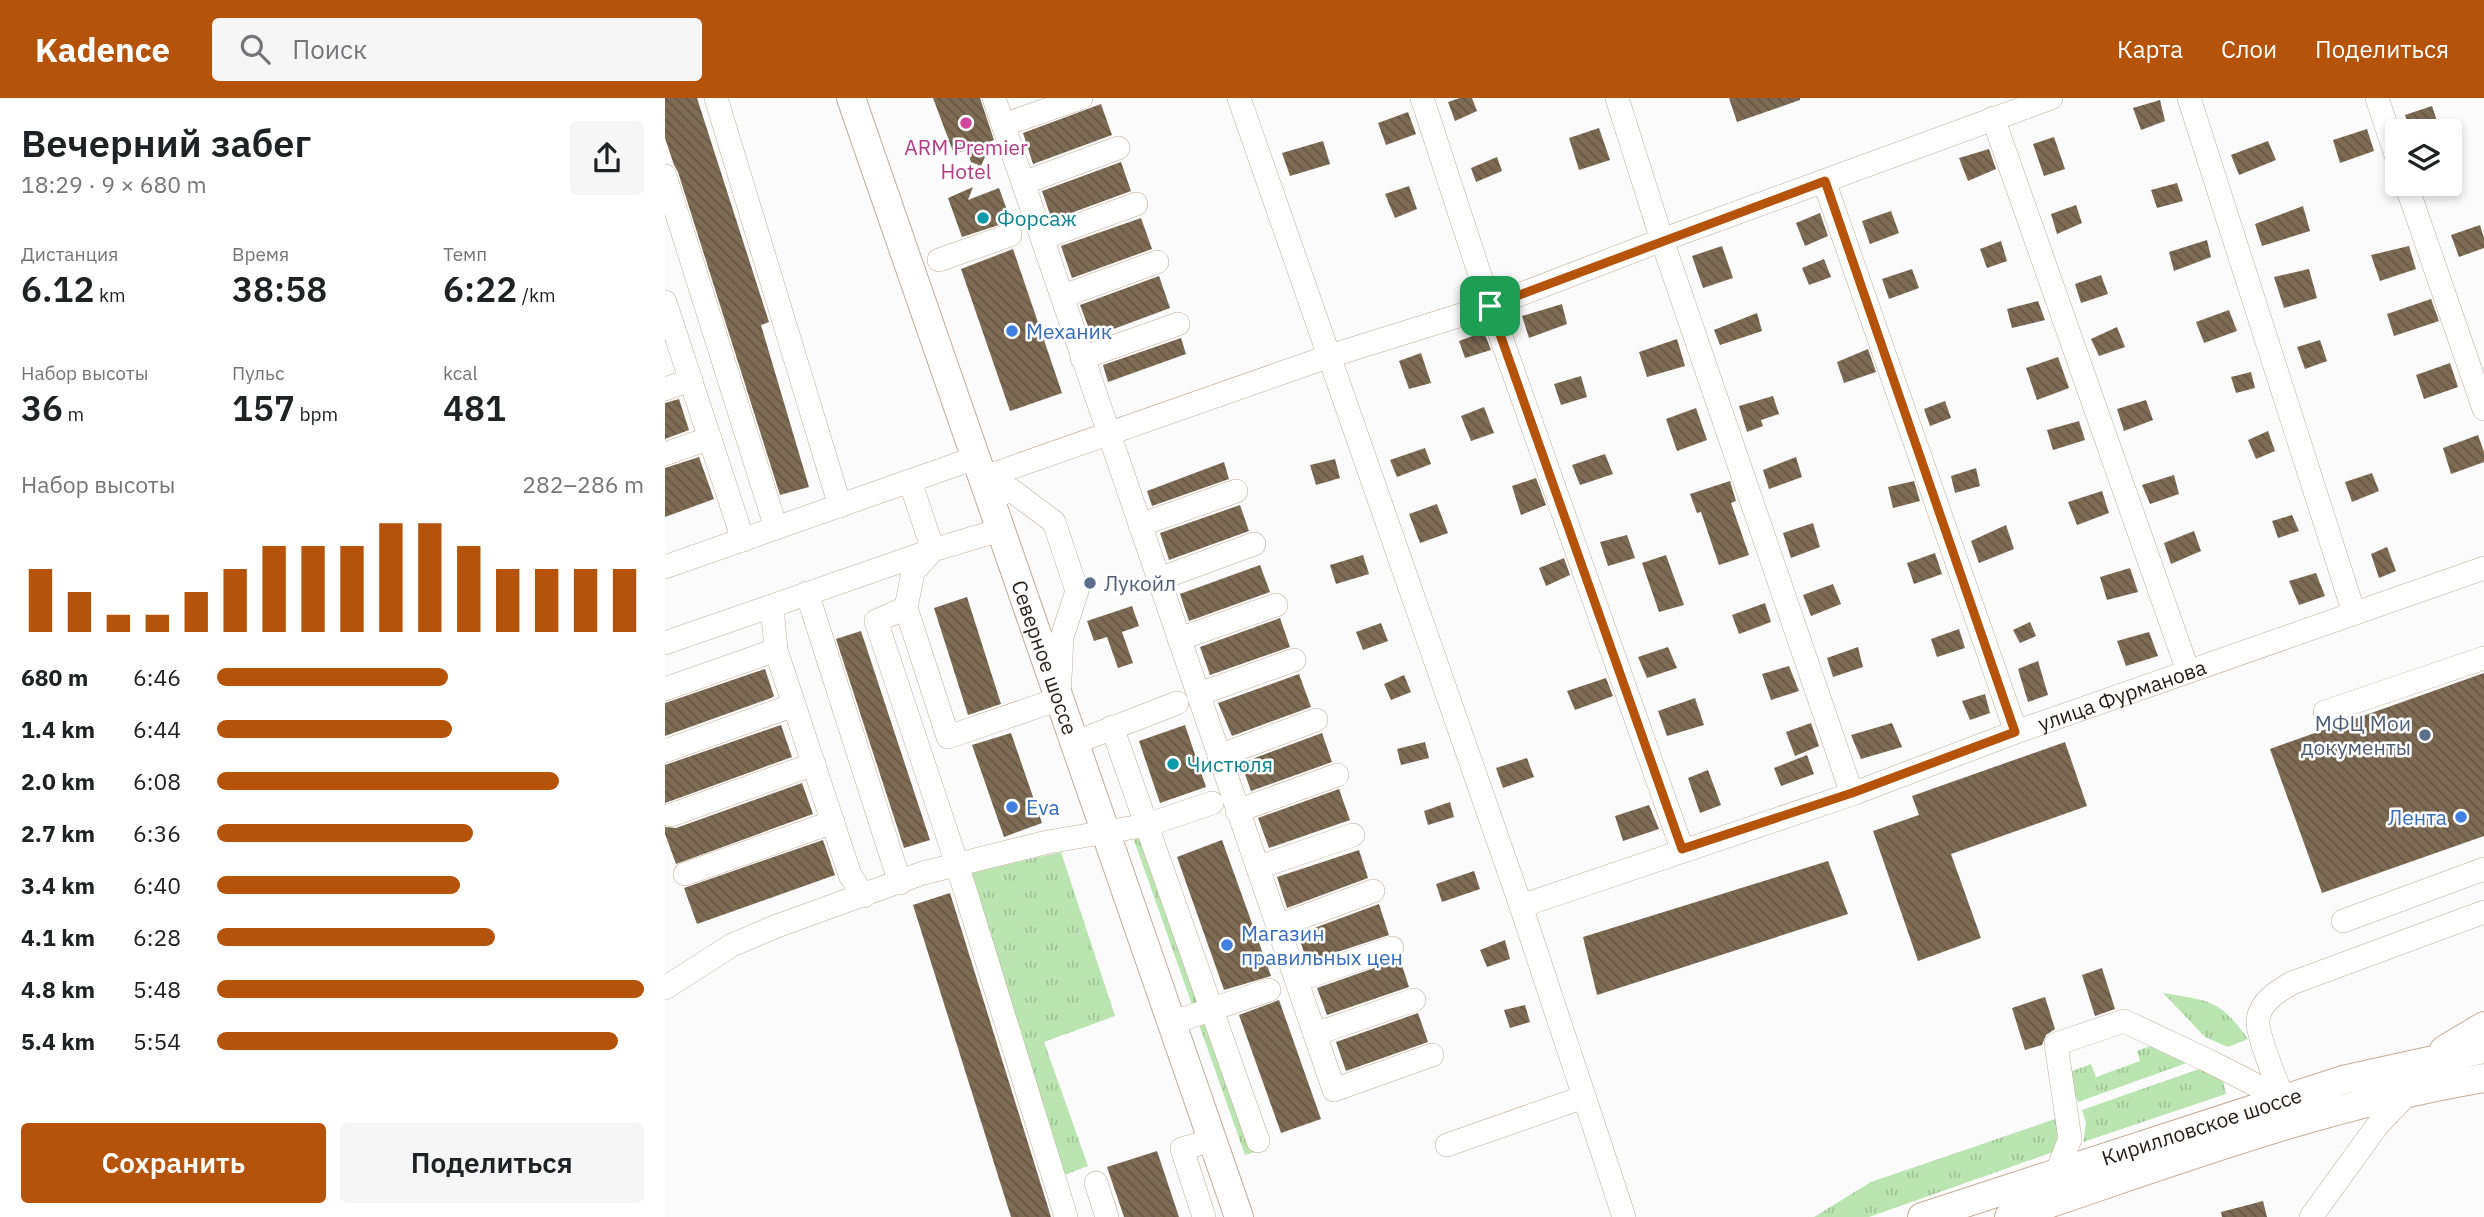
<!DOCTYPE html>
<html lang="ru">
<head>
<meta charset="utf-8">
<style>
	:root { --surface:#fff; --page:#f6f6f6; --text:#202124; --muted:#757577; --accent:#b45309 }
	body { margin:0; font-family:"IBM Plex Sans",sans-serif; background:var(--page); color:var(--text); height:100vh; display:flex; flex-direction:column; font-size:26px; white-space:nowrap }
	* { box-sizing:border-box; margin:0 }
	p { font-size:23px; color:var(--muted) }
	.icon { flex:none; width:38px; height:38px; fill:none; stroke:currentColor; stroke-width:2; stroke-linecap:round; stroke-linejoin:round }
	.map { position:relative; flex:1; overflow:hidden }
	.panel { display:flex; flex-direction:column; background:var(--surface); width:665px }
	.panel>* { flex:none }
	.tools { position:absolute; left:1720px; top:21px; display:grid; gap:14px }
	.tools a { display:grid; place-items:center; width:77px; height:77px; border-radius:7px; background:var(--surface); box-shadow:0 4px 10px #0003; font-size:35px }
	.pin { position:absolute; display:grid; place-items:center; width:60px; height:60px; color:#fff; margin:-30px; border-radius:14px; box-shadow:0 4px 10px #0006 }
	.round { display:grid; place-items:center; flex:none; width:74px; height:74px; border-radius:7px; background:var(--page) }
	.headline { display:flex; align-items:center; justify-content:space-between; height:119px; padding:0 21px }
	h1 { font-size:38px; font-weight:600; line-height:52px }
	.metrics { display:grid; grid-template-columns:repeat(3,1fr); gap:10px; height:119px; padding:7px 21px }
	.metrics div { display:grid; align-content:center }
	.metrics b { font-size:35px; font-weight:600 }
	.metrics small { font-size:19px; font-weight:400 }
	.metrics p { font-size:19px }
	.chart { height:196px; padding:14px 21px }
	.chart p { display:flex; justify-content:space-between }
	.chart svg { width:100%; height:126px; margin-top:7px; stroke:var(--accent); stroke-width:6 }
	.action { display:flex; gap:14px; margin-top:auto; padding:14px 21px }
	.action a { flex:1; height:80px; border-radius:7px; background:var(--accent); color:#fff; font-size:28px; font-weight:600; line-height:80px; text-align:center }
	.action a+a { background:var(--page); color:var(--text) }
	ul { padding:0 21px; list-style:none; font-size:23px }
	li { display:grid; grid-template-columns:112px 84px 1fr; align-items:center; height:52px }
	li i { height:18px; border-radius:9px; background:var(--accent) }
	header { display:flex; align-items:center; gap:42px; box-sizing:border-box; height:98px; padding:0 35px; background:var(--accent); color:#fff }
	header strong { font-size:33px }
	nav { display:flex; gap:38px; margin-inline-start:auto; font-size:24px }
	.search { width:490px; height:63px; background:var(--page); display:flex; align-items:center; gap:18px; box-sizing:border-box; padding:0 24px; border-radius:7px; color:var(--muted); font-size:26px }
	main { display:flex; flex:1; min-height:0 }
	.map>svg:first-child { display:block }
	.grass { fill:url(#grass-tufts) }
	.building { fill:url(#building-back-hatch) }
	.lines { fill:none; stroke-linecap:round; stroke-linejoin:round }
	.minor-casing { stroke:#c3ac95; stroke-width:24 }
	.major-casing { stroke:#c3ac95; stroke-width:30 }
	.minor { stroke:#fff; stroke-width:23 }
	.major { stroke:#fff; stroke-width:28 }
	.route-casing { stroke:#fff; stroke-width:14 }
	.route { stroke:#b45309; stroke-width:9 }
	.hotel-dot { fill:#d1479c; stroke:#fff; stroke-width:2.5 }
	.culture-dot { fill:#0f9aa8; stroke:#fff; stroke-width:2.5 }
	.shop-dot { fill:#3f7fe0; stroke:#fff; stroke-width:2.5 }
	.service-dot { fill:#5c6f8a; stroke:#fff; stroke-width:2.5 }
	.labels { text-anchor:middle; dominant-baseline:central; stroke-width:5; stroke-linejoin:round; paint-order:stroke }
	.hotel-label { font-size:21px; fill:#b23c85; stroke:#fff }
	.culture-label { font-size:21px; fill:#0d838f; stroke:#fff; text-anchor:start }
	.shop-label { font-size:21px; fill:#366cbe; stroke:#fff; text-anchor:start }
	.service-label { font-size:21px; fill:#4e5e75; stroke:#fff; text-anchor:start }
	.street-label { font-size:21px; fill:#271e16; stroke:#fff }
</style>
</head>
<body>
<header>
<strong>Kadence</strong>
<div class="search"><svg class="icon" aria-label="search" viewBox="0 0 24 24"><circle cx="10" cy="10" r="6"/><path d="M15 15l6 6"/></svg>Поиск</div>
<nav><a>Карта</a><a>Слои</a><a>Поделиться</a></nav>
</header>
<main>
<section class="panel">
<div class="headline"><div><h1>Вечерний забег</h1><p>18:29 · 9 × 680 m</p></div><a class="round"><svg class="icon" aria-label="share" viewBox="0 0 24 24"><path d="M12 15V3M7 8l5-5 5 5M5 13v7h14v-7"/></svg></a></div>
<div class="metrics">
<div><p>Дистанция</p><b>6.12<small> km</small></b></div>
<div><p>Время</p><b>38:58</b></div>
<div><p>Темп</p><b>6:22<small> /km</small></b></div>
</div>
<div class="metrics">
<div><p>Набор высоты</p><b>36<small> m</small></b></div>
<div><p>Пульс</p><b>157<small> bpm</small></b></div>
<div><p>kcal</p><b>481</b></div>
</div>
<div class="chart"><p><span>Набор высоты</span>282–286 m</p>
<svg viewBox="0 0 160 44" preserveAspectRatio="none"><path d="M5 44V22M15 44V30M25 44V38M35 44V38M45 44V30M55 44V22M65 44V14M75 44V14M85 44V14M95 44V6M105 44V6M115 44V14M125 44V22M135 44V22M145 44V22M155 44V22"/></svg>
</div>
<ul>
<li><b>680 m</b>6:46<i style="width:54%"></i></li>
<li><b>1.4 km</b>6:44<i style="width:55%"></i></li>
<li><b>2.0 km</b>6:08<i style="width:80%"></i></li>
<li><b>2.7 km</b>6:36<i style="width:60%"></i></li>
<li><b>3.4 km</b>6:40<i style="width:57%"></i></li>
<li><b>4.1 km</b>6:28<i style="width:65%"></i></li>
<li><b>4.8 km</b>5:48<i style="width:100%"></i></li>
<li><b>5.4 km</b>5:54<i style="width:94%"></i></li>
</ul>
<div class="action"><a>Сохранить</a><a>Поделиться</a></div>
</section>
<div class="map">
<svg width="1819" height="1119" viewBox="0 0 1819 1119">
	<defs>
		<pattern id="grass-tufts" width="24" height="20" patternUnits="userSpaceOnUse" patternTransform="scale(1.75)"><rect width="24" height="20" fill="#bae5b1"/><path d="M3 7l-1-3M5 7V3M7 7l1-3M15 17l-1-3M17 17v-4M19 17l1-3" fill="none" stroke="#a0c498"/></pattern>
		<pattern id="building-back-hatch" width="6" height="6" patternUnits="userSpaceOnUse" patternTransform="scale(1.75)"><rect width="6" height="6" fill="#7e6b54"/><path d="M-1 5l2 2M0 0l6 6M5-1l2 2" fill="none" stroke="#675745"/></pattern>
	</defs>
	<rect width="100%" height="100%" fill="#fbfbfb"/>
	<g class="grass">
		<path d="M477,739L594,1053L580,1057L469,742Z"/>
		<path d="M396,754L450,918L379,944L423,1068L394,1079L302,776Z"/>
		<path d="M1498,895C1545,903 1554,901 1583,941L1563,949L1540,939Z"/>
		<path d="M1491,946L1527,963L1413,1004L1402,975L1426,966L1431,979L1475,963L1472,953Z"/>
		<path d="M1540,969L1558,982L1561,996L1418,1044L1421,1025L1417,1012Z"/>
		<path d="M1390,1021L1394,1034L1388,1054L1204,1119H1149L1206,1084Z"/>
	</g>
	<g class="building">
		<path d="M0,0H32L104,224L96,227L144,389L115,397L13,74L9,67L0,40Z"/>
		<path d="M268,0H315L329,42L316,47L320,59L316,68L306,64L302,52L289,56Z"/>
		<path d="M795,0H807L812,13L790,23L783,4Z"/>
		<path d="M1064,0H1135V2L1072,24Z"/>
		<path d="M1495,2L1500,23L1476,32L1468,10Z"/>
		<path d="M436,6L447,37L368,66L358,35Z"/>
		<path d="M1767,8L1773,26L1746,33L1740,17Z"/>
		<path d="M743,14L751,36L721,47L713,25Z"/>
		<path d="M934,30L945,62L914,72L904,40Z"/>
		<path d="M1702,31L1709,53L1675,65L1668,42Z"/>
		<path d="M1389,39L1400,71L1379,78L1368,46Z"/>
		<path d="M658,43L665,66L625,78L617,55Z"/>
		<path d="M1603,43L1611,62L1574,77L1566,57Z"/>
		<path d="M1324,51L1331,71L1303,83L1294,60Z"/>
		<path d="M832,59L837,73L811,84L806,70Z"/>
		<path d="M456,64L466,93L387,122L377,93Z"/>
		<path d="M1512,85L1518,103L1492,110L1486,92Z"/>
		<path d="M744,88L752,111L730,120L720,96Z"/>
		<path d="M308,89L303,102L334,90L346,123L297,139L283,100Z"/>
		<path d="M1411,107L1417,125L1392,136L1386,116Z"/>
		<path d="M1638,108L1645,133L1597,148L1590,126Z"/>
		<path d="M1226,113L1234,135L1205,146L1197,123Z"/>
		<path d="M1155,115L1163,138L1140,148L1131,125Z"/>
		<path d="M476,120L487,151L407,180L396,148Z"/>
		<path d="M1815,127L1819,140V150L1794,159L1786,137Z"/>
		<path d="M1542,142L1546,159L1509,173L1504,154Z"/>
		<path d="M1336,143L1342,163L1322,170L1315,151Z"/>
		<path d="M1057,148L1068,180L1038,190L1027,158Z"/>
		<path d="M1744,148L1751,171L1715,183L1706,157Z"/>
		<path d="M348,151L397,295L345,313L296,171Z"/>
		<path d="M1159,161L1166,179L1144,187L1137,170Z"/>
		<path d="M1247,171L1254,190L1224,201L1217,181Z"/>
		<path d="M1644,171L1652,200L1619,210L1609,179Z"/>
		<path d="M1436,177L1443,196L1416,205L1410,186Z"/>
		<path d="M494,178L505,210L427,239L415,207Z"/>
		<path d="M1766,201L1774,223L1729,238L1722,216Z"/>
		<path d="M1373,203L1380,222L1347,230L1342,211Z"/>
		<path d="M897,206L902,226L864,240L857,218Z"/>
		<path d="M1564,212L1572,233L1539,245L1531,224Z"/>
		<path d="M1092,215L1097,233L1055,247L1049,232Z"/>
		<path d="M1452,229L1460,249L1434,258L1426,241Z"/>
		<path d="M819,234L826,252L800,260L794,243Z"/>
		<path d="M516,240L521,256L443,284L438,267Z"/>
		<path d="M1012,241L1020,268L982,279L974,254Z"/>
		<path d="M1655,242L1662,263L1640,271L1632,249Z"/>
		<path d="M1203,251L1211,274L1179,285L1172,264Z"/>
		<path d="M756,255L766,285L744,291L734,263Z"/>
		<path d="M1393,259L1404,290L1372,302L1361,270Z"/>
		<path d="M1785,265L1793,289L1759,301L1751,277Z"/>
		<path d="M1586,274L1590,290L1571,295L1566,279Z"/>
		<path d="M916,278L922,299L896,307L889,286Z"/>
		<path d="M1108,298L1114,316L1096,322L1098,328L1082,334L1074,308Z"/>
		<path d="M14,301L24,332L0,341V305Z"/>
		<path d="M1481,302L1488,322L1459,333L1452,311Z"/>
		<path d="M1280,303L1286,320L1265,328L1259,311Z"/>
		<path d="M819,309L829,335L806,343L796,318Z"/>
		<path d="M1031,310L1042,342L1012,353L1001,321Z"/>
		<path d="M1414,323L1420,342L1388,352L1382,332Z"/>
		<path d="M1603,333L1610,353L1591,361L1583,342Z"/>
		<path d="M1813,337L1819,354V364L1786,376L1778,350Z"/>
		<path d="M760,350L766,366L732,379L725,362Z"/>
		<path d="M940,356L948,376L915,387L907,367Z"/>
		<path d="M34,359L49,401L0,419V370Z"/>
		<path d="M1131,359L1137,379L1104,391L1098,372Z"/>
		<path d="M670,361L675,380L651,387L645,367Z"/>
		<path d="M559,364L564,381L487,408L482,393Z"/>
		<path d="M1311,370L1315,388L1290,395L1286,378Z"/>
		<path d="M1707,375L1714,393L1687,404L1680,384Z"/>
		<path d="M1509,377L1514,396L1485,406L1477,387Z"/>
		<path d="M871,380L881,407L856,417L847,388Z"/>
		<path d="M1065,383L1071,403L1066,405L1084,457L1054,467L1036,414L1032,415L1025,396Z"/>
		<path d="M1249,383L1255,403L1228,410L1223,389Z"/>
		<path d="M1437,393L1444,415L1412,427L1403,404Z"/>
		<path d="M772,406L783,435L755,445L744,416Z"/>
		<path d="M575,407L584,433L504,462L495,435Z"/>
		<path d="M1627,417L1634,433L1613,440L1607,423Z"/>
		<path d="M1148,425L1155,449L1126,460L1118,435Z"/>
		<path d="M1341,427L1349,451L1314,465L1306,443Z"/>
		<path d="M1529,433L1536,453L1506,466L1499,445Z"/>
		<path d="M962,437L970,460L943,468L935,444Z"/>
		<path d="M1722,449L1731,473L1714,480L1706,456Z"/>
		<path d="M1270,455L1277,476L1249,486L1242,465Z"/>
		<path d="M698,457L704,476L671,486L665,467Z"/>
		<path d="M1001,457L1019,507L994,514L977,465Z"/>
		<path d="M899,460L905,477L881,488L874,470Z"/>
		<path d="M595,467L605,494L524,523L515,496Z"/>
		<path d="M1465,470L1473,494L1442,502L1435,479Z"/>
		<path d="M1651,475L1660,498L1634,507L1624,483Z"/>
		<path d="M1168,486L1176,506L1146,518L1138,497Z"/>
		<path d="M302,499L336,606L303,617L269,510Z"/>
		<path d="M1100,505L1106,524L1074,536L1067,517Z"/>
		<path d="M467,508L474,528L457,534L468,565L453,570L442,539L429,543L422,523Z"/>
		<path d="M615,520L625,549L545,577L535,549Z"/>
		<path d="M1365,524L1371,538L1355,545L1348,532Z"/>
		<path d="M716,525L723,543L698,552L691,534Z"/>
		<path d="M1294,531L1300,550L1272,559L1266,541Z"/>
		<path d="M196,533L265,742L239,750L171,541Z"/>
		<path d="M1484,534L1493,558L1461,568L1452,543Z"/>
		<path d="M1003,549L1012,570L982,580L973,559Z"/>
		<path d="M1193,549L1198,569L1168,579L1162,560Z"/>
		<path d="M1373,563L1383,597L1363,604L1353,571Z"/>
		<path d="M1124,568L1134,593L1106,602L1097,576Z"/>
		<path d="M100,571L109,598L106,600L0,638V605Z"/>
		<path d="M1819,575V738L1657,795L1605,651Z"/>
		<path d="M634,576L646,609L567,638L553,605Z"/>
		<path d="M739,577L746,594L726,602L719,586Z"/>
		<path d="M941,580L948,598L910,612L902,593Z"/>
		<path d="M1320,596L1325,615L1305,622L1297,603Z"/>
		<path d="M1030,600L1039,627L1002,638L993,613Z"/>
		<path d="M1146,625L1154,648L1130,658L1121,634Z"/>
		<path d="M1227,625L1237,649L1196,661L1186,637Z"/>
		<path d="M116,627L127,659L0,705V667Z"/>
		<path d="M520,627L541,689L495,705L474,643Z"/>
		<path d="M346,635L377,725L339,739L307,647Z"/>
		<path d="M657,635L667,664L586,693L576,665Z"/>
		<path d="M760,644L764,660L736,667L732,651Z"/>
		<path d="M1400,644L1422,708L1286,756L1316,840L1253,863L1208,733L1254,717L1247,698Z"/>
		<path d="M1142,657L1149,676L1116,688L1109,670Z"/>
		<path d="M862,660L869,679L838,690L831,670Z"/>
		<path d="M1043,672L1056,707L1035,715L1023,680Z"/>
		<path d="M137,685L148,716L11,766L0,736V729L11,730Z"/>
		<path d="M674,691L685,722L604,750L593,720Z"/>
		<path d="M785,704L789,719L763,727L759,713Z"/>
		<path d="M984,707L994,731L958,743L950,718Z"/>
		<path d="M158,742L170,777L32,826L19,790Z"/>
		<path d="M557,742L606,878L559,892L512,759Z"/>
		<path d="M694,752L703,780L622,810L612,779Z"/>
		<path d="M1163,763L1183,816L932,897L918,839Z"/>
		<path d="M809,773L815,791L777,804L771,786Z"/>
		<path d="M285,795L382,1106L386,1119H346L248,807Z"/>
		<path d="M714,806L724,837L642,864L633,836Z"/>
		<path d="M840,842L845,861L822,869L815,852Z"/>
		<path d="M735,861L744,889L662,917L652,890Z"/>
		<path d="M1437,870L1450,911L1430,918L1417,877Z"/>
		<path d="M1380,899L1390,931L1381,937L1377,947L1360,952L1347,910Z"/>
		<path d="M614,902L656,1021L616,1035L574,917Z"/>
		<path d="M860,907L865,924L845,930L839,912Z"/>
		<path d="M753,915L763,944L681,973L671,944Z"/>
		<path d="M492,1053L514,1119H459L442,1069Z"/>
		<path d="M1598,1103L1602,1119H1557L1556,1114Z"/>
	</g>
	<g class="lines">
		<defs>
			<g id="minor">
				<path d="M51,0L175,408"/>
				<path d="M329,0L669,992L767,957"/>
				<path d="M574,0L856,808L959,1119"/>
				<path d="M757,0L825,208L1017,751"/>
				<path d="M952,0L997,142L1187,696"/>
				<path d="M1524,0L1689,515"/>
				<path d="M1712,0L1732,60"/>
				<path d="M1328,20L1523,573"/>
				<path d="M338,27L416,0"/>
				<path d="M0,78L111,430"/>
				<path d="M1159,83L1351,634"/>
				<path d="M358,85L453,50"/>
				<path d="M1741,86L1819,311"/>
				<path d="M378,140L471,106"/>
				<path d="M274,162L345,137"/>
				<path d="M398,198L492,164"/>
				<path d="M0,204L78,442"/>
				<path d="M417,260L513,226"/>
				<path d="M0,291L26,282"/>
				<path d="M0,356L45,340"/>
				<path d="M317,380L665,258L825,208L997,142L1386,0"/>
				<path d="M245,383L268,452L248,474L241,510L283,639L394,601L397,539L412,493L389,424L346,392L324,401"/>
				<path d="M475,427L571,393"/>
				<path d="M0,469L310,360"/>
				<path d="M494,481L589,446"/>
				<path d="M142,495L235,785"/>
				<path d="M107,508L111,552L185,777L199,798"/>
				<path d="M241,510L211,523L292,766L401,1119"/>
				<path d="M514,541L611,507"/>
				<path d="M0,545L268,452L335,432"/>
				<path d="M0,591L111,552"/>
				<path d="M534,596L629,562"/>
				<path d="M1660,614L1819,560"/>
				<path d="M447,629L593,1043"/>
				<path d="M409,645L512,605"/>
				<path d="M0,653L129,607"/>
				<path d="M554,658L651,622"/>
				<path d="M572,713L672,677"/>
				<path d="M6,717L149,666"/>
				<path d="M594,769L688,737"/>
				<path d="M20,776L168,724"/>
				<path id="s1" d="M856,808L1187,696L1351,634L1819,470"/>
				<path d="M1678,823L1819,771"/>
				<path d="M613,828L708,793"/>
				<path d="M633,882L727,850"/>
				<path d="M0,890L67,847L112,828L258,775L383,744L482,727L547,705"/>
				<path d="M506,925L604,892"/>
				<path d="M650,936L749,902"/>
				<path d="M1618,1001C1612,984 1591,936 1593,921C1596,903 1613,893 1627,885L1819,814"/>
				<path d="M782,1047L919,999"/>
				<path d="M1392,1073L1405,1041L1391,946L1459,923L1544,963L1618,1001"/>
				<path d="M431,1085L442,1119"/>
				<path d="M539,1119L517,1051L547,1042"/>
				<path d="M1646,1119L1712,1028L1743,995"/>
			</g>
			<g id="major">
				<path id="s2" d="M186,0L574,1119"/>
				<path d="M1779,952L1819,928"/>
				<path id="s3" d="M1257,1119L1678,982L1819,951"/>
				<path d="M1344,1119C1501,1067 1656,1007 1819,980"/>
			</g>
		</defs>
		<use href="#minor" class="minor-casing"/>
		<use href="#major" class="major-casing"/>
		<use href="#minor" class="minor"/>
		<use href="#major" class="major"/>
	</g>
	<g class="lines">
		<defs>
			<path id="route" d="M1160,83L1350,634L1187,695L1017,751L825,208Z"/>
		</defs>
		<use href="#route" class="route-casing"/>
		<use href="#route" class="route"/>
	</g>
	<circle class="hotel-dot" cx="301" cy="25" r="7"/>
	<g class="culture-dot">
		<circle cx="318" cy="120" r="7"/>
		<circle cx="508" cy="666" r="7"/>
	</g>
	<g class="shop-dot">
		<circle cx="347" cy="233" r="7"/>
		<circle cx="347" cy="709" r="7"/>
		<circle cx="1796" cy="719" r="7"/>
		<circle cx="562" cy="847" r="7"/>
	</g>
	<g class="service-dot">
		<circle cx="425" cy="485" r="7"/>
		<circle cx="1760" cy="637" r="7"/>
	</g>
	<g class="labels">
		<g class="hotel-label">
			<text x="301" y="49">ARM Premier<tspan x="301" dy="24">Hotel</tspan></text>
		</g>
		<g class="culture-label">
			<text x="332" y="120">Форсаж</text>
			<text x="522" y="666">Чистюля</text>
		</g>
		<g class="shop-label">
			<text x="361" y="233">Механик</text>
			<text x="361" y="709">Eva</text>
			<text x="1782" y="719" text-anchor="end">Лента</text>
			<text x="576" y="835">Магазин<tspan x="576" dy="24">правильных цен</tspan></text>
		</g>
		<g class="service-label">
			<text x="439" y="485">Лукойл</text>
			<text x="1746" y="625" text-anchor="end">МФЦ Мои<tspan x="1746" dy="24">документы</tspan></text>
		</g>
		<g class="street-label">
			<text stroke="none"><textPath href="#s2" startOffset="592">Северное шоссе</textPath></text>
			<text stroke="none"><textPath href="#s1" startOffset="637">улица Фурманова</textPath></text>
			<text stroke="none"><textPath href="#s3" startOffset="294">Кирилловское шоссе</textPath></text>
		</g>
	</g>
</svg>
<div class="tools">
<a><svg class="icon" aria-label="layers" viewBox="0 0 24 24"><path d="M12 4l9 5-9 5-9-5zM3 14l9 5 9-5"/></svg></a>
</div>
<div class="pin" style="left:825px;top:208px;background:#1e9e55"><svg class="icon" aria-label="arrive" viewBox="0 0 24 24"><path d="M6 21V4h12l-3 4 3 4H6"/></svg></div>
</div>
</main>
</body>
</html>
